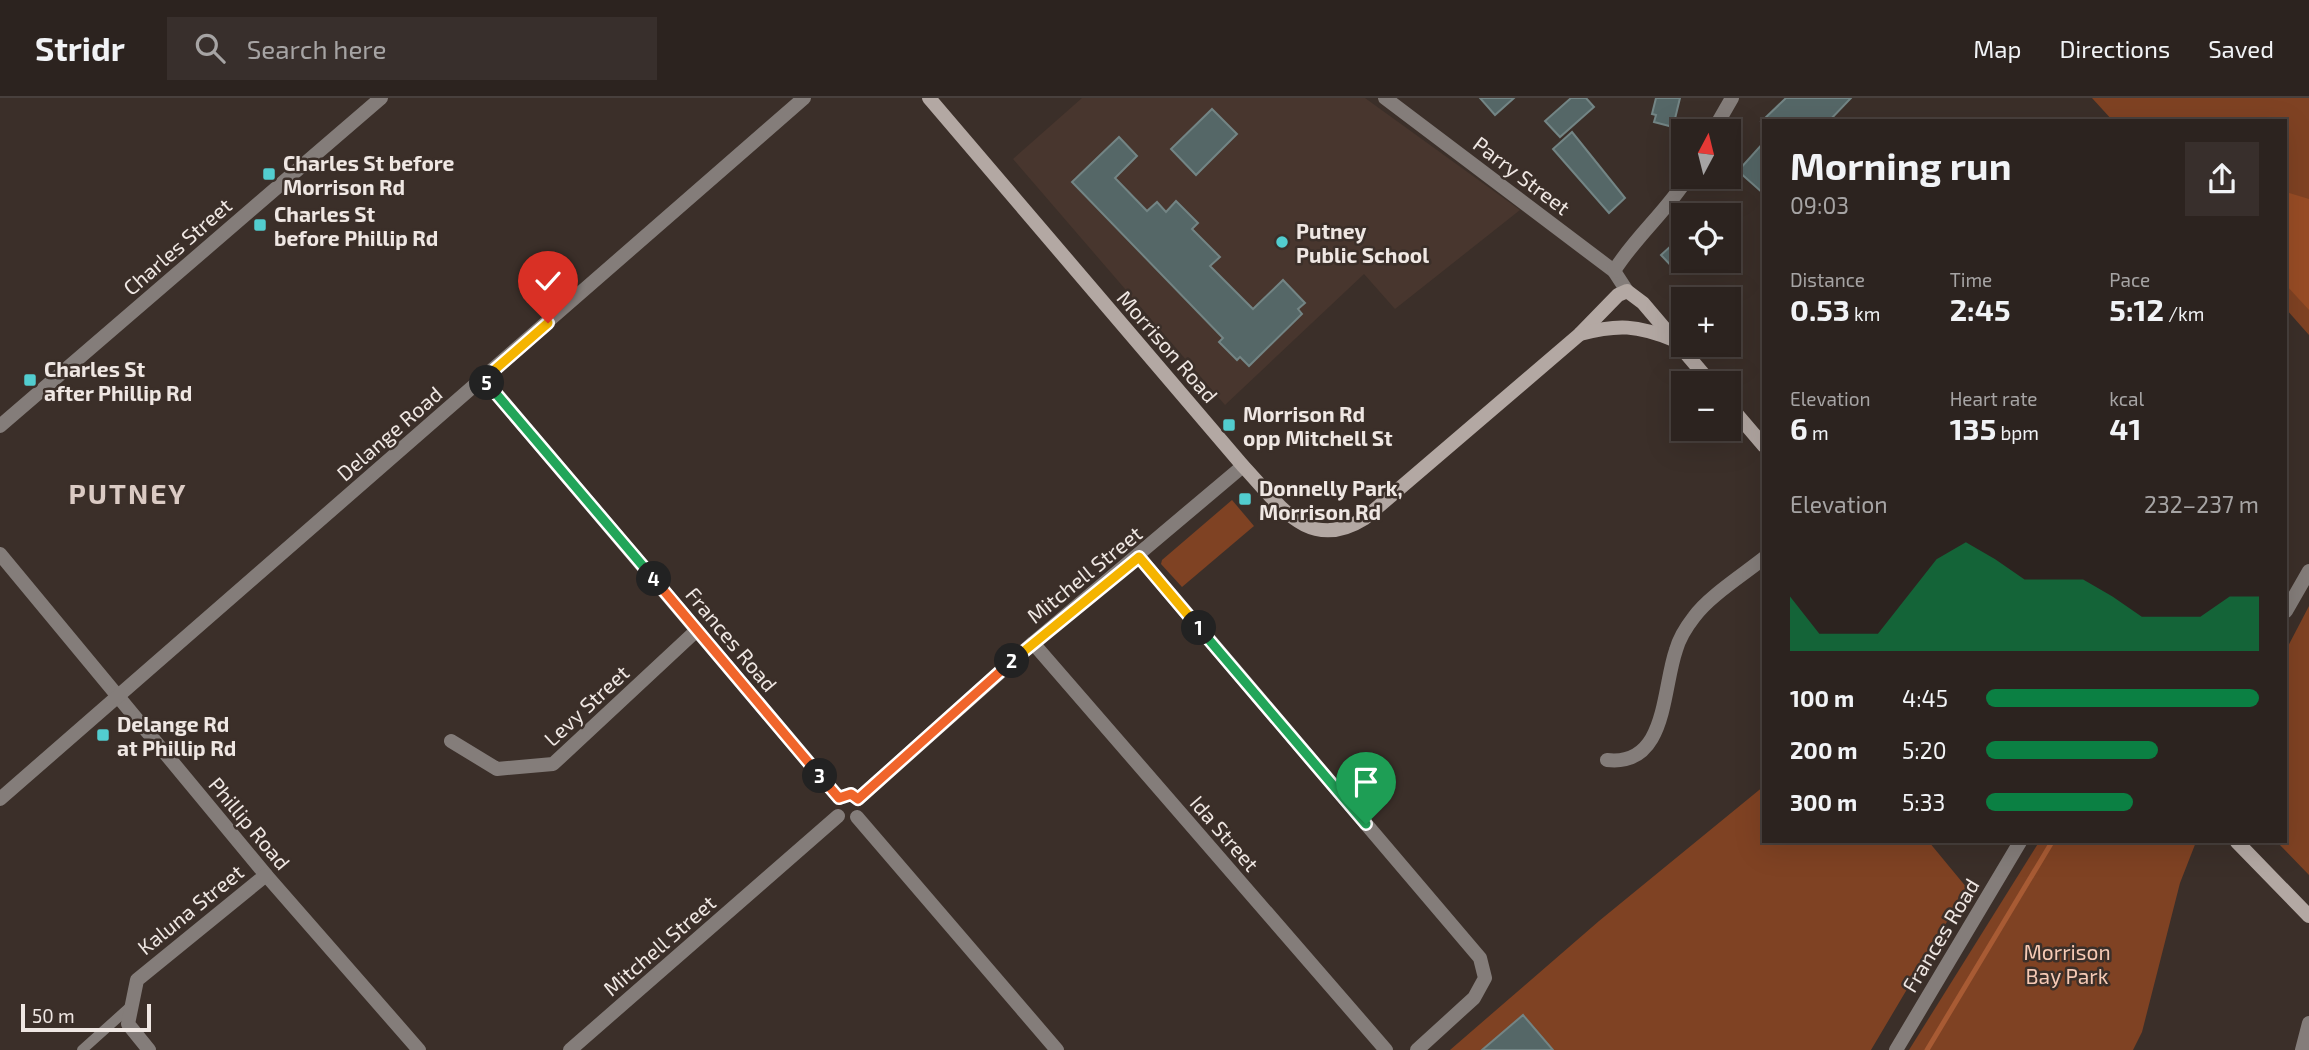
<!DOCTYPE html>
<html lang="en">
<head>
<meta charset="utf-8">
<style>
	:root { --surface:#2c231f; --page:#382f2c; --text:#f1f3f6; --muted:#a6a4a4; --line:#48403d; --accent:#0b8043 }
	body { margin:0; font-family:"Exo 2",sans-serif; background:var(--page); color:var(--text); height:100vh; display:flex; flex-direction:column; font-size:26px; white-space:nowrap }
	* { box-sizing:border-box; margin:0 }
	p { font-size:23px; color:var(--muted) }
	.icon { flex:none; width:38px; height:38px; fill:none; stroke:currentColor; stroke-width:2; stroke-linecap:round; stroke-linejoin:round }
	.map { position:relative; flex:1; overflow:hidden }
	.sheet { position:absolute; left:1762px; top:21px; width:525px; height:724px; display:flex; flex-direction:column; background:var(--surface); border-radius:0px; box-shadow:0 7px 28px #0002,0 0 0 2px var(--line) }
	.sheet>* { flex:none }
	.needle { width:46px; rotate:7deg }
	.fabs { position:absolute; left:1671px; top:21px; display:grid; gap:14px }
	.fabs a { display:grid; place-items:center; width:70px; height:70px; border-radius:0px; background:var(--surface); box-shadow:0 7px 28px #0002,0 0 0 2px var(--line); font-size:35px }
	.scale { position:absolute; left:21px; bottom:18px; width:130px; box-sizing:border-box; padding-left:7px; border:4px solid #efe7e3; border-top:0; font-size:19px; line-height:24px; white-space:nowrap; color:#efe7e3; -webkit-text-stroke:5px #3b2f29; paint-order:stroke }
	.pin { position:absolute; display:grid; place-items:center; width:60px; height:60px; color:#fff; margin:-72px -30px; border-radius:50% 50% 50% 0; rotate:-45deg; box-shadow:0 0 7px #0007 }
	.pin .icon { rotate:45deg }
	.km { position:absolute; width:35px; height:35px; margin:-18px; border-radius:50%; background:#222; color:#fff; font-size:19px; line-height:35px; text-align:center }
	.round { display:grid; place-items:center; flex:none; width:74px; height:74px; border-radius:0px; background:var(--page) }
	.overview { display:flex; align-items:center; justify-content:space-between; height:119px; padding:0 28px }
	h1 { font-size:38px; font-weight:700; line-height:52px }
	.metrics { display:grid; grid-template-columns:repeat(3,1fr); gap:10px; height:119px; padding:7px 28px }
	.metrics div { display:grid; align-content:center }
	.metrics b { font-size:30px; font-weight:700 }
	.metrics small { font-size:19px; font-weight:400 }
	.metrics p { font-size:19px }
	.chart { height:196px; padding:14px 28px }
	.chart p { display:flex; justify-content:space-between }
	.chart svg { width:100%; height:126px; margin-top:7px; fill:var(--accent); opacity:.7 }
	ul { padding:0 28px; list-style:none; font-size:23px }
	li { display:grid; grid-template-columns:112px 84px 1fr; align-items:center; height:52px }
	li i { height:18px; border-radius:9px; background:var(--accent) }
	header { display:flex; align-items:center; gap:42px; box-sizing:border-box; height:98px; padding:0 35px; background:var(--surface); border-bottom:2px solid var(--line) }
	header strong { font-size:33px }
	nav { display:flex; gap:38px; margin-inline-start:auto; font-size:24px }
	.search { width:490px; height:63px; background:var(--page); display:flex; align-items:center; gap:18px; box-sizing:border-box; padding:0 24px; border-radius:0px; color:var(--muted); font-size:26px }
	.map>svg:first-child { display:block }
	.built { fill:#48362e }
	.green { fill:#7f4223 }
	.forest { fill:#984c25 }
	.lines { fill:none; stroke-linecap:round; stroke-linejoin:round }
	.stream { stroke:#a85b34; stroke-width:5 }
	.building { fill:#556767; stroke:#738585; stroke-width:2 }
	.lane { stroke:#847d7a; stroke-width:10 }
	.street { stroke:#847d7a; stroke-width:14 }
	.secondary { stroke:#b3a8a3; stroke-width:14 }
	.split-1-casing { stroke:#fff; stroke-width:14 }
	.split-2-casing { stroke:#fff; stroke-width:14 }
	.split-3-casing { stroke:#fff; stroke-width:14 }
	.split-4-casing { stroke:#fff; stroke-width:14 }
	.split-5-casing { stroke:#fff; stroke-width:14 }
	.split-6-casing { stroke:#fff; stroke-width:14 }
	.split-1 { stroke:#22a559; stroke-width:9 }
	.split-2 { stroke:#f5b400; stroke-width:9 }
	.split-3 { stroke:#f0652b; stroke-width:9 }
	.split-4 { stroke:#f0652b; stroke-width:9 }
	.split-5 { stroke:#22a559; stroke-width:9 }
	.split-6 { stroke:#f5b400; stroke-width:9 }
	.poi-dot { fill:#52cdcf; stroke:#3b2f29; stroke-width:2.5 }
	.labels { text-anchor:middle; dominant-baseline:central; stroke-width:5; stroke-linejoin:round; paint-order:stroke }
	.poi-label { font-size:21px; font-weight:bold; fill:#efe7e3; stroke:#3b2f29; text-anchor:start }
	.street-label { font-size:21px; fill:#efe7e3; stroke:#3b2f29 }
	.park-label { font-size:21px; fill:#f6cab5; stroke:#3b2f29 }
	.district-label { font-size:28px; font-weight:bold; letter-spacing:2px; fill:#dbcbc4; stroke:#3b2f29 }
</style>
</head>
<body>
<header>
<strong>Stridr</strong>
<div class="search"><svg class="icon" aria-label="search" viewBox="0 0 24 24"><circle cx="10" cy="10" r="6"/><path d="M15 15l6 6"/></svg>Search here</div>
<nav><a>Map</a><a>Directions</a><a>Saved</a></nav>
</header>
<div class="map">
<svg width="2309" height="952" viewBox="0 0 2309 952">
	<rect width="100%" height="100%" fill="#3b2f29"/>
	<path class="built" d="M1082,0H1365L1520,112L1395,211L1364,176L1225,307L1013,61Z"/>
	<g class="green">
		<path d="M2092,0H2309V237L2286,211V23H2113Z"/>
		<path d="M1232,402L1254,428L1182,489L1161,466L1162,462Z"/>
		<path d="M2309,508V777L2277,744H2286V552Z"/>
		<path d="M1764,688V744H1929L1967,790L1871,952H1450L1599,823Z"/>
		<path d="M2039,744H2196L2180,785L2142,934L2133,952H1909Z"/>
	</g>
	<path class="forest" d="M2286,94L2309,101V212L2286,187Z"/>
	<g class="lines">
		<path class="stream" d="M1927,952L2052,744"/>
	</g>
	<g class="building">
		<path d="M1480,0H1514L1495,17Z"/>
		<path d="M1571,0H1586L1594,9L1560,39L1545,23Z"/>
		<path d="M1656,0H1680L1673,29L1654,24L1656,17L1652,16Z"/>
		<path d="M1786,0H1851L1829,23H1762Z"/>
		<path d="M1212,11L1237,36L1196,77L1171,51Z"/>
		<path d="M1572,34L1625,100L1609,115L1553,51Z"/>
		<path d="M1119,39L1137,58L1115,80L1147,113L1157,104L1166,114L1176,103L1198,125L1192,131L1220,159L1210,168L1253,211L1283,182L1305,205L1298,211L1302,216L1249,268L1240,259L1237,262L1219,244L1223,240L1072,84Z"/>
		<path d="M1764,44V96L1738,73Z"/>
		<path d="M1684,136V167L1676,173L1661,157Z"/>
		<path d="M1523,917L1553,952H1482Z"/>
	</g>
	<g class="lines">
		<path class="lane" d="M82,952L131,908"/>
		<g class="street">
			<path d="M1385,0L1614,173L1627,193"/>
			<path d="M1713,33L1732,0"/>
			<path d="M1614,173C1635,139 1667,113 1688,79"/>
			<path d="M484,281L839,700"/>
			<path d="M0,328L381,0"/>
			<path d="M0,456L266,777L419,952"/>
			<path d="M1139,459L1480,860L1485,880L1474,900L1417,952"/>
			<path d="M2286,513L2309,473"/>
			<path d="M1033,545L1386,952"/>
			<path d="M451,643L497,671L553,666L697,532"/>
			<path d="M1607,662C1667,669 1662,592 1676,552C1679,541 1687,528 1694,519C1708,499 1744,476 1764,460"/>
			<path d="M0,701L804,0"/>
			<path d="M858,701L1033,545L1243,368"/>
			<path d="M857,719L1057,952"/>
			<path d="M149,952L128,926L137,882L266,777"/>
			<path d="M570,952L838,718"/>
			<path d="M1896,952L2020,744"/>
			<path d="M2302,952L2309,925"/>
		</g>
		<g class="secondary">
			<path d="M929,0L1243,368C1279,406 1308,456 1365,420L1580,236L1618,197L1627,193L1643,205L1711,285"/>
			<path d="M1580,236C1618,226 1637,227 1674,242"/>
			<path d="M1729,307L1764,348"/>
			<path d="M2237,744L2309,818"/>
		</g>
	</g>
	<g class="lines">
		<defs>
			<path id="split-1" d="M1199,530L1366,726"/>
			<path id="split-2" d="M1012,563L1139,459L1199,530"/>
			<path id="split-3" d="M820,678L839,700L851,696L858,701L1012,563"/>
			<path id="split-4" d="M654,481L820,678"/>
			<path id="split-5" d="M487,285L654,481"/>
			<path id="split-6" d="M487,285L484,281L548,225"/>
		</defs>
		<use href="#split-1" class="split-1-casing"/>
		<use href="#split-2" class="split-2-casing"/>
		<use href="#split-3" class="split-3-casing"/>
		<use href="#split-4" class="split-4-casing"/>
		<use href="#split-5" class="split-5-casing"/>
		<use href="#split-6" class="split-6-casing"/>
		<use href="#split-1" class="split-1"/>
		<use href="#split-2" class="split-2"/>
		<use href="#split-3" class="split-3"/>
		<use href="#split-4" class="split-4"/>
		<use href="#split-5" class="split-5"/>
		<use href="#split-6" class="split-6"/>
	</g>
	<g class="poi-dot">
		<rect x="262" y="69" width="14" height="14" rx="3.5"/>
		<rect x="253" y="120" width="14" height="14" rx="3.5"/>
		<circle cx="1282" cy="144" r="7"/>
		<rect x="23" y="275" width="14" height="14" rx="3.5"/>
		<rect x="1222" y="320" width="14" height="14" rx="3.5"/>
		<rect x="1238" y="394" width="14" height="14" rx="3.5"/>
		<rect x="96" y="630" width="14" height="14" rx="3.5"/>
	</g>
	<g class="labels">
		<g class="poi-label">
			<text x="283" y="64">Charles St before<tspan x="283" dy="24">Morrison Rd</tspan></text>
			<text x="274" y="115">Charles St<tspan x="274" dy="24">before Phillip Rd</tspan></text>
			<text x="1296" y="132">Putney<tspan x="1296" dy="24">Public School</tspan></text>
			<text x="44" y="270">Charles St<tspan x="44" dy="24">after Phillip Rd</tspan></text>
			<text x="1243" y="315">Morrison Rd<tspan x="1243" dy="24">opp Mitchell St</tspan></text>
			<text x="1259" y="389">Donnelly Park,<tspan x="1259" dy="24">Morrison Rd</tspan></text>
			<text x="117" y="625">Delange Rd<tspan x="117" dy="24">at Phillip Rd</tspan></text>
		</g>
		<g class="street-label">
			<text transform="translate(1522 77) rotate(37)">Parry Street</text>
			<text transform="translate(177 148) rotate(-41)">Charles Street</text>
			<text transform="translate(1168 248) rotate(49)">Morrison Road</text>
			<text transform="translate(389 335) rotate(-41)">Delange Road</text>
			<text transform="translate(1084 476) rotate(-39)">Mitchell Street</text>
			<text transform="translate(732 541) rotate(50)">Frances Road</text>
			<text transform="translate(586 607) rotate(-43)">Levy Street</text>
			<text transform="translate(250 725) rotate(50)">Phillip Road</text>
			<text transform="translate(1225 735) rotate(49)">Ida Street</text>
			<text transform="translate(190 811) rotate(-39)">Kaluna Street</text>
			<text transform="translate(1940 837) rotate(-59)">Frances Road</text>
			<text transform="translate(659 847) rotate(-41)">Mitchell Street</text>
		</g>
		<g class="park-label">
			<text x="2067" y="853">Morrison<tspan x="2067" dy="24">Bay Park</tspan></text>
		</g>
		<g class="district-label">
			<text x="128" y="395">PUTNEY</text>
		</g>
	</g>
</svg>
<div class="fabs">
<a><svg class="needle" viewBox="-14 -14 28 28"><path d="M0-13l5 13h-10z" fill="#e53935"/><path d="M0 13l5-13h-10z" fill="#a6a4a4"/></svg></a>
<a><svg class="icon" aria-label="locate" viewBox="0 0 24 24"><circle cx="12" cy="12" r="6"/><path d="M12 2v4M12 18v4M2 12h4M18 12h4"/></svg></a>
<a>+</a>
<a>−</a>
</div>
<div class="scale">50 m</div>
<div class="pin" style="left:1366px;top:726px;background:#1e9e55"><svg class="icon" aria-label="arrive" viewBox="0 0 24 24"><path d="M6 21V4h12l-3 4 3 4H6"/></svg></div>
<div class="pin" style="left:548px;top:225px;background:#d93025"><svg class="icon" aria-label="check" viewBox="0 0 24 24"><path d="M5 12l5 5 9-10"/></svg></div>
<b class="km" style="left:1199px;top:530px">1</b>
<b class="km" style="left:1012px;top:563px">2</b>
<b class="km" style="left:820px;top:678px">3</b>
<b class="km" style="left:654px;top:481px">4</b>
<b class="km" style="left:487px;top:285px">5</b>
<section class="sheet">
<div class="overview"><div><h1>Morning run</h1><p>09:03</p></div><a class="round"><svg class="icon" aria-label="share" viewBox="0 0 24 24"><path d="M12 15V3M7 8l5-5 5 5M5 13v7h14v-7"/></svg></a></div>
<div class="metrics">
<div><p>Distance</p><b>0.53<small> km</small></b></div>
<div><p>Time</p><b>2:45</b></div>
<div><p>Pace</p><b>5:12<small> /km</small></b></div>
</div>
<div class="metrics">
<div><p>Elevation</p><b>6<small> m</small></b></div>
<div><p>Heart rate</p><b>135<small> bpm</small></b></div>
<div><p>kcal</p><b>41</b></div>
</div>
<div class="chart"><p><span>Elevation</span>232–237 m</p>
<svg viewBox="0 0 160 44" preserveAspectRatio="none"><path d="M0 44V25L10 38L20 38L30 38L40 25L50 12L60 6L70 12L80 19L90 19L100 19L110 25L120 32L130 32L140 32L150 25L160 25V44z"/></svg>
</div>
<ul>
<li><b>100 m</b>4:45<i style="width:100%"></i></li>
<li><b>200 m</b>5:20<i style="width:63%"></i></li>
<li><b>300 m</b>5:33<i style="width:54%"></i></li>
</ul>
</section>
</div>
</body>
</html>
